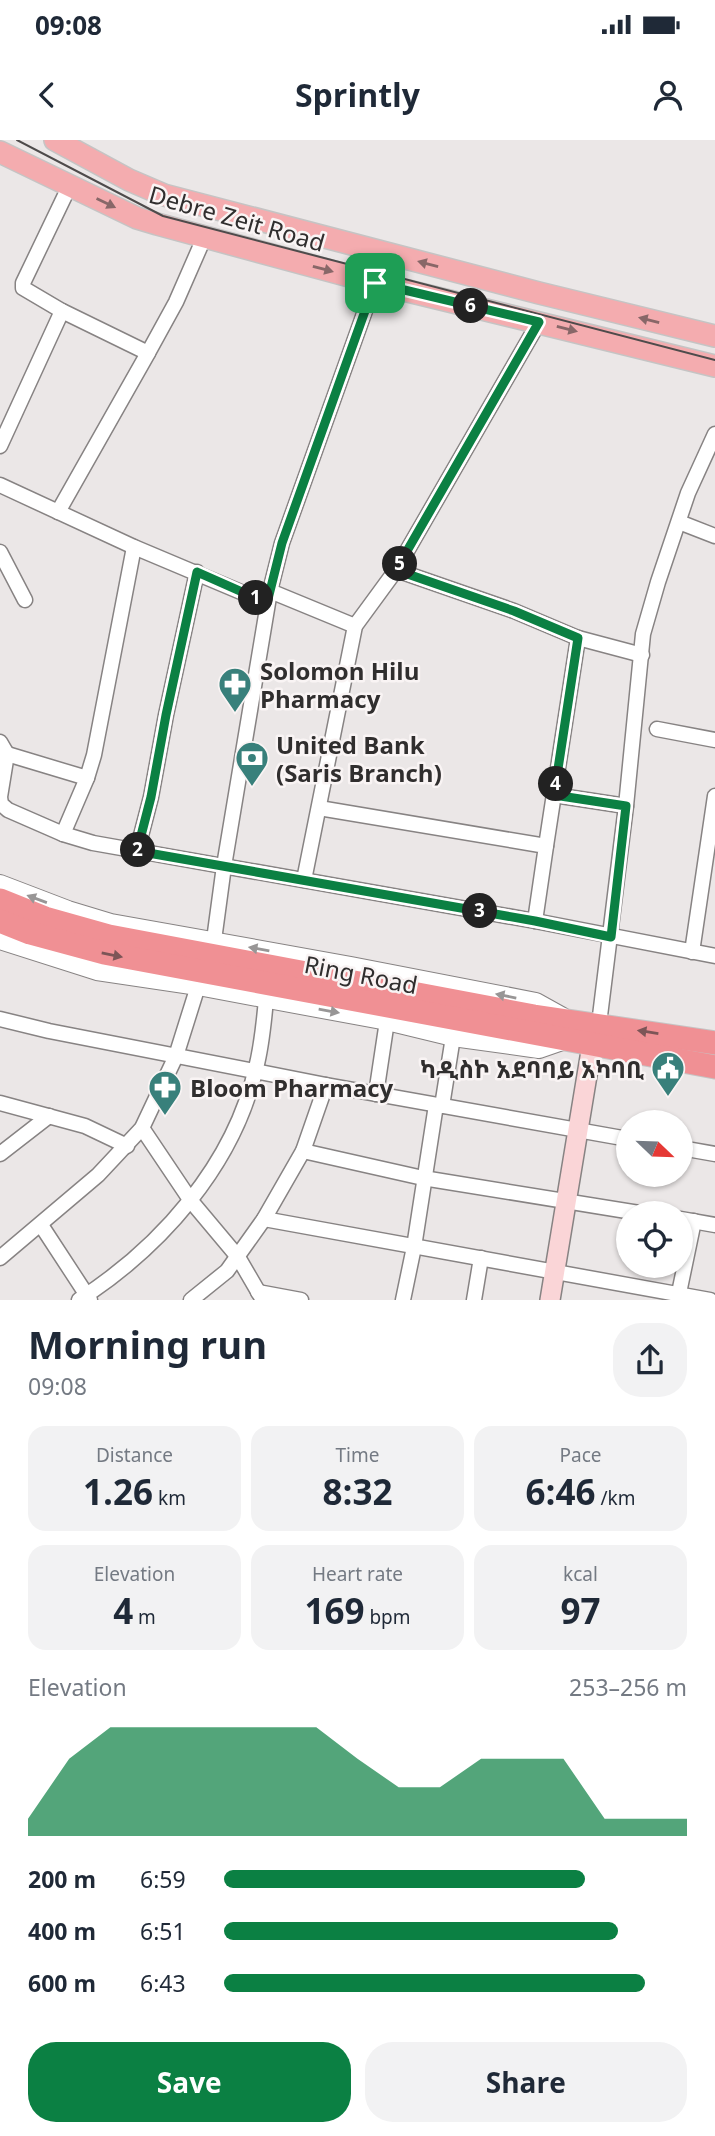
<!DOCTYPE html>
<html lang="en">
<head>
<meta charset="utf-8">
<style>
	:root { --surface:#fff; --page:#f2f2f3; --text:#1f2937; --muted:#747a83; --accent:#0b8043 }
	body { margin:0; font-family:Georgia,"Noto Sans Ethiopic",serif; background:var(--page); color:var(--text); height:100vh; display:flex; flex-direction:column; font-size:26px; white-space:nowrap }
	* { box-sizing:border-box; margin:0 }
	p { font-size:23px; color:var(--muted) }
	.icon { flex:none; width:38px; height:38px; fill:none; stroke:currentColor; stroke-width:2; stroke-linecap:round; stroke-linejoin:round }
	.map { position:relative; height:1160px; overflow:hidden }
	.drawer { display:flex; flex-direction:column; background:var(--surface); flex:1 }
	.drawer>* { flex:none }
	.needle { width:46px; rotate:113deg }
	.buttons { position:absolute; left:616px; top:970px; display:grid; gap:14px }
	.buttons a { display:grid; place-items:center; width:77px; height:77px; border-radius:50%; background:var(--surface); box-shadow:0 2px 5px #0004; font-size:35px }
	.pin { position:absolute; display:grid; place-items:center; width:60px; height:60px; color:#fff; margin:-30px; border-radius:14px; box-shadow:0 4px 10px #0006 }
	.km { position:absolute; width:35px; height:35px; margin:-18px; border-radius:50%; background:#222; color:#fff; font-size:19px; line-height:35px; text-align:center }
	.round { display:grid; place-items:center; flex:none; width:74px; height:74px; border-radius:28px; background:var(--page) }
	.head { display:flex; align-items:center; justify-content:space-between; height:119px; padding:0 28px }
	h1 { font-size:38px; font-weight:700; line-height:52px }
	.metrics { display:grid; grid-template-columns:repeat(3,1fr); gap:10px; height:119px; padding:7px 28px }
	.metrics div { display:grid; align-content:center; border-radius:18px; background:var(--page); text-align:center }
	.metrics b { font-size:35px; font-weight:700 }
	.metrics small { font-size:19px; font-weight:400 }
	.metrics p { font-size:19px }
	.chart { height:196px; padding:14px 28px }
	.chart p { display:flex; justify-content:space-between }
	.chart svg { width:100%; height:126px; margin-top:7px; fill:var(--accent); opacity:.7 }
	.action { display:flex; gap:14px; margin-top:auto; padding:14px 28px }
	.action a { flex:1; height:80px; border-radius:28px; background:var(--accent); color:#fff; font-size:28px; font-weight:700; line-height:80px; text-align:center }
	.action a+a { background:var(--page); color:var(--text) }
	ul { padding:0 28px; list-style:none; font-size:23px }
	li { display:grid; grid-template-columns:112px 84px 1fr; align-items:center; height:52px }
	li i { height:18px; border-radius:9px; background:var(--accent) }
	.status { display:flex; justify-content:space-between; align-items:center; height:49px; padding:0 35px; background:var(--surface); direction:ltr }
	.status svg { height:19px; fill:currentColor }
	header { display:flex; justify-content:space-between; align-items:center; height:91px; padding:0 28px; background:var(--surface); font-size:32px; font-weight:700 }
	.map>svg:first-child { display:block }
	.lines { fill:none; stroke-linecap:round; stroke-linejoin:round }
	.minor-casing { stroke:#878383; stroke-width:17 }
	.tertiary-casing { stroke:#878383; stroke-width:20 }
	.secondary-casing { stroke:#878383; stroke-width:22 }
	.primary-casing { stroke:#c5c4c4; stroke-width:24 }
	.trunk-casing { stroke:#c5c4c4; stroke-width:25 }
	.minor { stroke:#fff; stroke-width:14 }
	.tertiary { stroke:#fff; stroke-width:18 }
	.secondary { stroke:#fad5d7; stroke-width:19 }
	.primary { stroke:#f4acaf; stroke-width:21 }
	.trunk { stroke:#f09094; stroke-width:23 }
	.tram { stroke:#4e4b4b; stroke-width:2 }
	.oneway { fill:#886768 }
	.oneway2 { fill:#989696 }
	.oneway3 { fill:#7d5557 }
	.route-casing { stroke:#fff; stroke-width:14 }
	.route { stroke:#0b8043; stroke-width:9 }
	.labels { text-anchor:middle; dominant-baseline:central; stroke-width:5; stroke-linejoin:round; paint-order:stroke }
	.street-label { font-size:24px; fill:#302e2e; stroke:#f9f4f4 }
	.poi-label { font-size:24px; font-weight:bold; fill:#302e2e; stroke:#f9f4f4; text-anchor:start }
</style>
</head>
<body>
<div class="status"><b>09:08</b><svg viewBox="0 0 49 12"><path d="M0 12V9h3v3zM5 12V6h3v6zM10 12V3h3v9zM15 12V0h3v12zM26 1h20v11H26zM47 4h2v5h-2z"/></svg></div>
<header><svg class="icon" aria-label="back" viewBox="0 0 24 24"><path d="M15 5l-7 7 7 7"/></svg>Sprintly<svg class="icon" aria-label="person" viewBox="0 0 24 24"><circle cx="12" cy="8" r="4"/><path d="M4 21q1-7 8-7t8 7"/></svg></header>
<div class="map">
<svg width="715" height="1160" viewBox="0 0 715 1160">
	<rect width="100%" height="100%" fill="#ebe7e7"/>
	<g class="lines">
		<defs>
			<g id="minor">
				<path d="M148,213L176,162L204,98"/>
				<path d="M0,306L62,171"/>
				<path d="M0,345L134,407L267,463"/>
				<path d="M58,372L148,213L62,171L23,148V143L70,45"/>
				<path d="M679,382L715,396"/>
				<path d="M0,412L25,460"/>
				<path d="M396,430L514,471L578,498L642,515"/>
				<path d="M270,451L355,486"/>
				<path d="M657,589L715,600"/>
				<path d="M0,602L7,614L0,657L1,664L8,670L63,694L93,703L535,781L715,816"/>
				<path d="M7,614L87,638"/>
				<path d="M554,655L626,666"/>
				<path d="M319,668L546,706L535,781"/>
				<path d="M63,694L87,638L94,615L134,407"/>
				<path d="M546,706L578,498"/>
				<path d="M137,711L151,657L166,575L197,432"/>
				<path d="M304,740L355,486L396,430L539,182"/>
				<path d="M214,800L224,726L270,451L282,403L375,143"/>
				<path d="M692,812L715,656"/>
				<path d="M0,879L49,891L326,945L628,999"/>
				<path d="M599,884L626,666L643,494L658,442L688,353L715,294"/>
				<path d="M376,954L387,881"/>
				<path d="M0,963L85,986L127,1006"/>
				<path d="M442,966L453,897"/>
				<path d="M142,988L191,1061L238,1117L263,1160"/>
				<path d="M681,1008L715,1014"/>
				<path d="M303,1011L423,1038L639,1073"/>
				<path d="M0,1014L49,976"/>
				<path d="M264,1079L710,1160"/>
				<path d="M681,1079L715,1085"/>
				<path d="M41,1085L90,1160"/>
				<path d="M0,1118L98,1035L142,988L176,916L198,846"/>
				<path d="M258,1152L301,1160"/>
				<path d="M679,1153L694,1081"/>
				<path d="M79,1160C161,1107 234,1025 256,928C262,905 264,882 266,859"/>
				<path d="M191,1160L227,1131L264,1079L303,1011L326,945"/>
				<path d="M403,1160L414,1107L436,965"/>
				<path d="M474,1160L481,1118"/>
			</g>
			<g id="tertiary">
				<path d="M0,744L68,770L111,783L351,826L536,862L563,877"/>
				<path d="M0,800L97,831L198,846L387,881L453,897L539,909L565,900"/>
			</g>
			<path id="secondary" d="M550,1160L592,905"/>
			<g id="primary">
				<path d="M55,0L129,40L164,55L539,153L715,196"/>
				<path d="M0,12L137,78L157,84L375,143L715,226"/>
			</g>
			<g id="trunk">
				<path d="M0,760L45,778L109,796L534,876L715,903"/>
				<path d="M0,781L30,793L104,813L715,927"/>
			</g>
		</defs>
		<use href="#minor" class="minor-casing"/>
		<use href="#tertiary" class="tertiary-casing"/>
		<use href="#secondary" class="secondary-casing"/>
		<use href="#primary" class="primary-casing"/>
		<use href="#trunk" class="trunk-casing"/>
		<use href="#minor" class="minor"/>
		<use href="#tertiary" class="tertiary"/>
		<use href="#secondary" class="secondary"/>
		<use href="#primary" class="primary"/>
		<use href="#trunk" class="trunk"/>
		<path class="tram" d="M17,0L163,76L715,220"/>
	</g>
	<defs><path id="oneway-solid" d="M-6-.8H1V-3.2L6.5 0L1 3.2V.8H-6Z" transform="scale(1.75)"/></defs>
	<g class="oneway">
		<use href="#oneway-solid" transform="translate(106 63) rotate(26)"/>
		<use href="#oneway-solid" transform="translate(428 124) rotate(-165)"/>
		<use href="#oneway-solid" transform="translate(323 129) rotate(15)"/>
		<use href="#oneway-solid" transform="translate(649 180) rotate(-166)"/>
		<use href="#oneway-solid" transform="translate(567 189) rotate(14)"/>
	</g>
	<g class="oneway2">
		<use href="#oneway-solid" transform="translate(37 759) rotate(-160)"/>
		<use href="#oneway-solid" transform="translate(259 809) rotate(-170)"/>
		<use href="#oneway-solid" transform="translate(506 856) rotate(-169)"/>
		<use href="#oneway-solid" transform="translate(329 871) rotate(10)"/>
	</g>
	<g class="oneway3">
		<use href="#oneway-solid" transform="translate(112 815) rotate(11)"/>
		<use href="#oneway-solid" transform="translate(648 892) rotate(-171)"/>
	</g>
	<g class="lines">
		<defs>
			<path id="route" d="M375,143L539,182L396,430L514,471L578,498L554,655L626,666L611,797L535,781L137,711L151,657L166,575L197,432L267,463L282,403Z"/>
		</defs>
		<use href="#route" class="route-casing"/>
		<use href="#route" class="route"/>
	</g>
	<defs>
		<symbol id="pharmacy-pin" viewBox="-11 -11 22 30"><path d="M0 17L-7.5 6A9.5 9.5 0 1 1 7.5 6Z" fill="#38807b" stroke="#f9f4f4"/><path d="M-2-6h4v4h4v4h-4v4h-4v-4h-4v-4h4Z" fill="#fff"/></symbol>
		<symbol id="bank-pin" viewBox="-11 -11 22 30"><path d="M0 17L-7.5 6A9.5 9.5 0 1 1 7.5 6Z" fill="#38807b" stroke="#f9f4f4"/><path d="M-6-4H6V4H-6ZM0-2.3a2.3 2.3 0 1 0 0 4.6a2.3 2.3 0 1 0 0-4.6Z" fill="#fff"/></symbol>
		<symbol id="civic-pin" viewBox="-11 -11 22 30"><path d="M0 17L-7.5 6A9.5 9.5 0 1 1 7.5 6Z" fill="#38807b" stroke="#f9f4f4"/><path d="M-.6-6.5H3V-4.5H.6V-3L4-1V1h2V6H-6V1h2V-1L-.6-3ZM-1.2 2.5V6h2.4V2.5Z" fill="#fff"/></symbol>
	</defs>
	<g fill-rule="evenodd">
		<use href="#pharmacy-pin" x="216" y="525" width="38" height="52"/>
		<use href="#bank-pin" x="233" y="599" width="38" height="52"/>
		<use href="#civic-pin" x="649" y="909" width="38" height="52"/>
		<use href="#pharmacy-pin" x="146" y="928" width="38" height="52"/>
	</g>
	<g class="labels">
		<g class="street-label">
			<text transform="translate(237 78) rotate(16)">Debre Zeit Road</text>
			<text transform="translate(361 834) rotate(11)">Ring Road</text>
		</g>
		<g class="poi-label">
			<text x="260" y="530">Solomon Hilu<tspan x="260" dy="28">Pharmacy</tspan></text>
			<text x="276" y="604">United Bank<tspan x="276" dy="28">(Saris Branch)</tspan></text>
			<text x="644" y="928" text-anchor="end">ካዲስኮ አደባባይ አካባቢ</text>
			<text x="190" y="947">Bloom Pharmacy</text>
		</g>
	</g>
</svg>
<div class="buttons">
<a><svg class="needle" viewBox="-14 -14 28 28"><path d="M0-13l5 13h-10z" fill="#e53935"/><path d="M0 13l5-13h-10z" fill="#747a83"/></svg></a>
<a><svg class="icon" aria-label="locate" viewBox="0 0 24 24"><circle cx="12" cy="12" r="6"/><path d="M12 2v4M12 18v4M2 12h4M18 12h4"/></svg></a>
</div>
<div class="pin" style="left:375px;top:143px;background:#1e9e55"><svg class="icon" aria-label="arrive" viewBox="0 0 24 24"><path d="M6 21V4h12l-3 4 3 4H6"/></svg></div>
<b class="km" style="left:256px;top:458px">1</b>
<b class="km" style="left:138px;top:710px">2</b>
<b class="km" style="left:480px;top:771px">3</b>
<b class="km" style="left:556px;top:644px">4</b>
<b class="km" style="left:400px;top:424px">5</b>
<b class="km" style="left:471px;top:166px">6</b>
</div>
<section class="drawer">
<div class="head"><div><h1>Morning run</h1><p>09:08</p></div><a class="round"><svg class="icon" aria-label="share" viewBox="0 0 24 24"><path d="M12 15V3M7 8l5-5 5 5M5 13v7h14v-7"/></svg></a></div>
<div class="metrics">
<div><p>Distance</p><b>1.26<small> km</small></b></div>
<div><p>Time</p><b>8:32</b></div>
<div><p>Pace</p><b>6:46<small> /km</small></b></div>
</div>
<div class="metrics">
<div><p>Elevation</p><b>4<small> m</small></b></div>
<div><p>Heart rate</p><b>169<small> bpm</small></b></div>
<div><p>kcal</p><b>97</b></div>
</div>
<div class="chart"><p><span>Elevation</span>253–256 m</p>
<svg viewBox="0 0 160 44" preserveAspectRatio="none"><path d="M0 44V38L10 17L20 6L30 6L40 6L50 6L60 6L70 6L80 17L90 27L100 27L110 17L120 17L130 17L140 38L150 38L160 38V44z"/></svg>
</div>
<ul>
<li><b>200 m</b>6:59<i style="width:78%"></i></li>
<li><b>400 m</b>6:51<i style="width:85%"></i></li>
<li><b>600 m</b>6:43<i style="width:91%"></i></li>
</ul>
<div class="action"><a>Save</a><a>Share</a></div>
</section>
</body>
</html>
